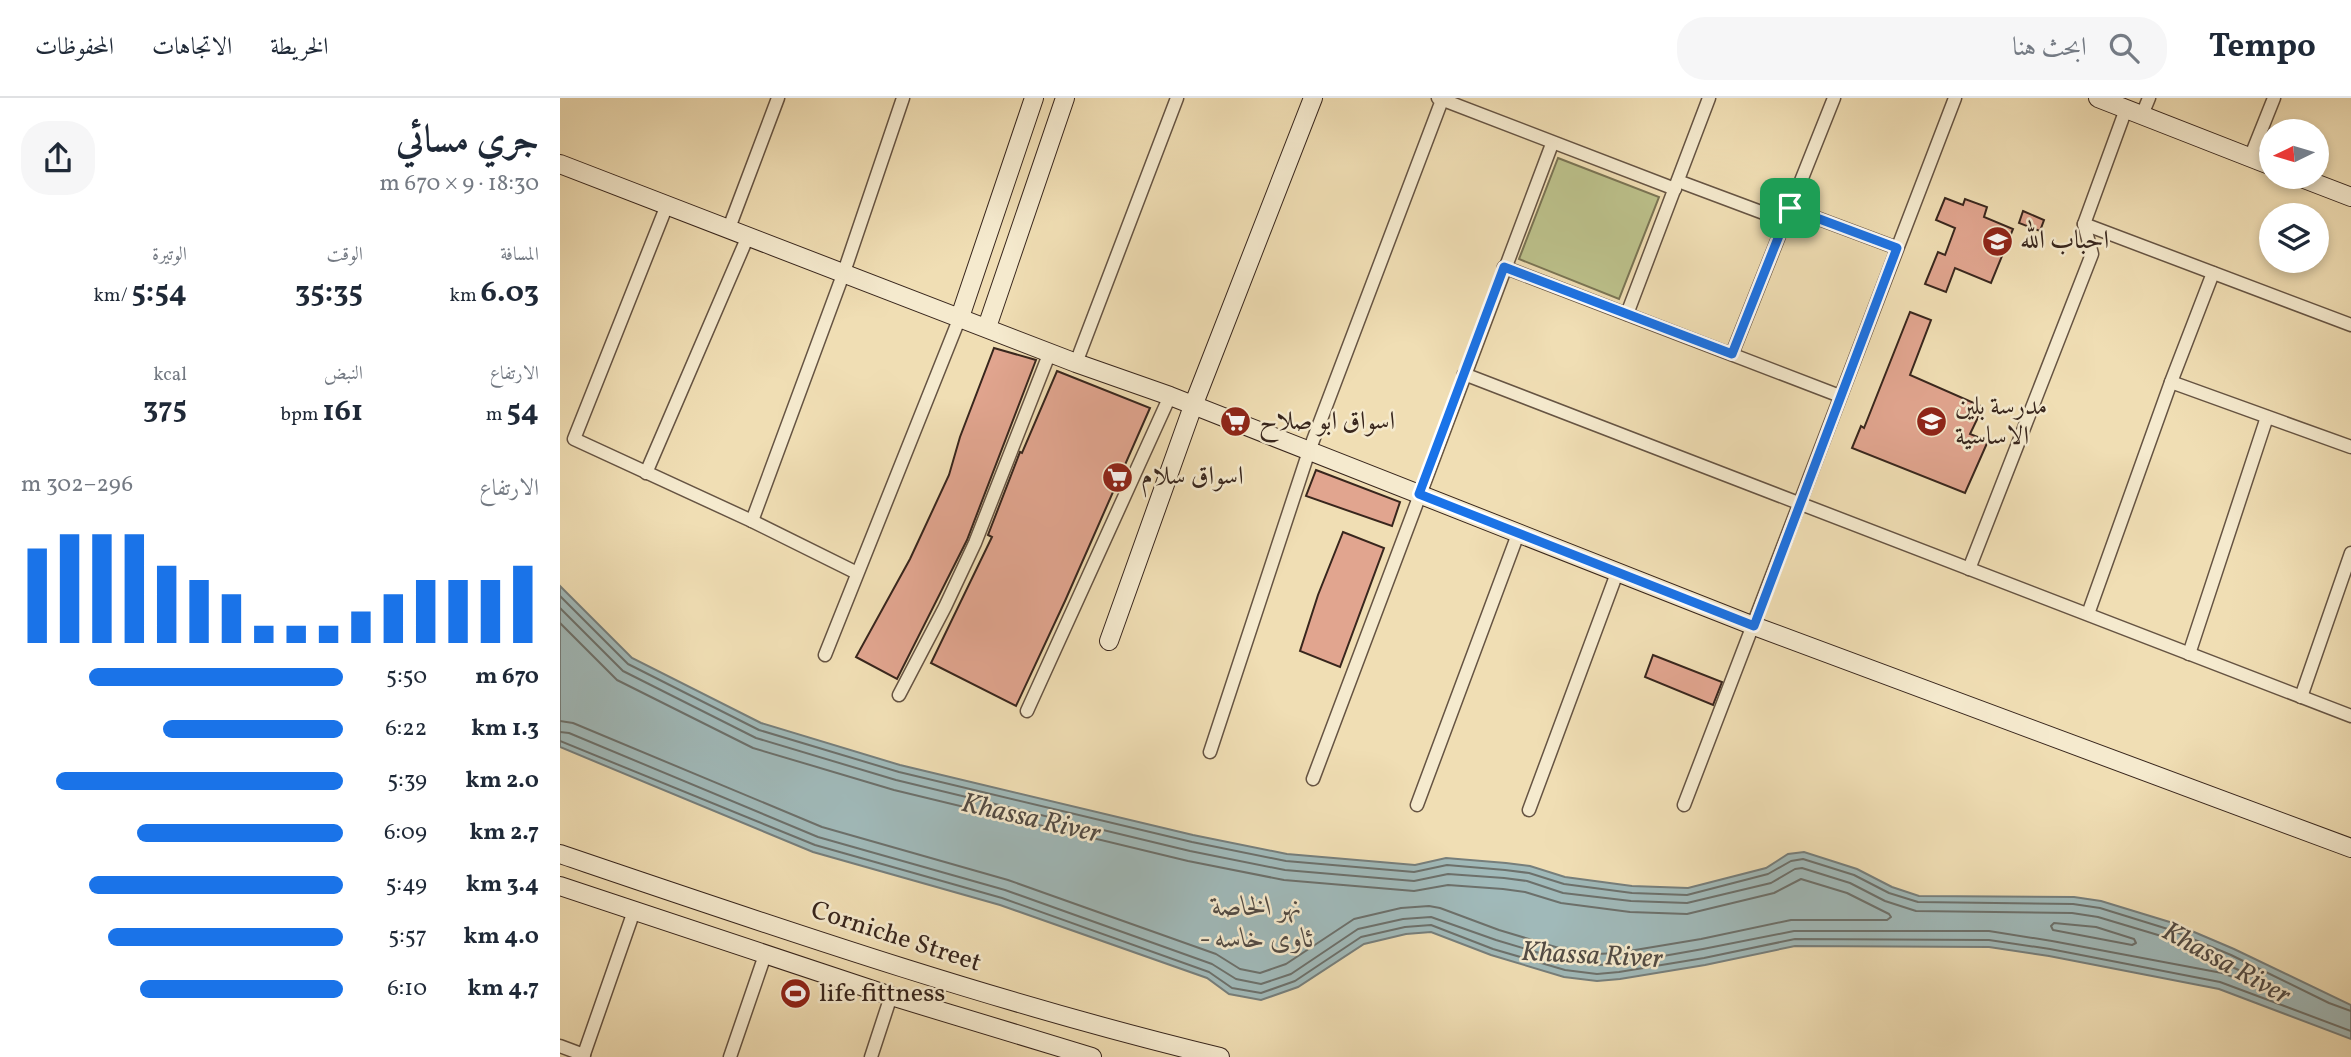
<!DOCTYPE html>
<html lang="ar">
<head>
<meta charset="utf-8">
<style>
	:root { --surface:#fff; --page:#f6f6f7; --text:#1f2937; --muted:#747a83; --line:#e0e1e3; --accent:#1a73e8 }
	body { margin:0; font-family:Vollkorn,Amiri,serif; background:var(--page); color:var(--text); direction:rtl; height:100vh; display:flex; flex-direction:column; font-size:26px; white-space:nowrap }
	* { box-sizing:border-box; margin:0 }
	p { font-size:23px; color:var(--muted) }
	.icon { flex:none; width:38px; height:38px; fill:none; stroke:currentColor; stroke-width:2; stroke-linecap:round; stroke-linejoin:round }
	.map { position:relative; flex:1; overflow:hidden; direction:ltr }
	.panel { display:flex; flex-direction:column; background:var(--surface); width:560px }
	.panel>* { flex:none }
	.needle { width:46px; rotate:265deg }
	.buttons { position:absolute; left:1699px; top:21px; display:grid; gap:14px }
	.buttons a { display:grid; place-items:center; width:70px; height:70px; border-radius:50%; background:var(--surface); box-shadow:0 4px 10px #0003; font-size:35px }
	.pin { position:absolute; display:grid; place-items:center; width:60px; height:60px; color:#fff; margin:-30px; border-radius:14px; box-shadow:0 4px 10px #0006 }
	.round { display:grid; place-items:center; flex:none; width:74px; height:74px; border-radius:28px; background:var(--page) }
	.headline { display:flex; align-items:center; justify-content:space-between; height:119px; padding:0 21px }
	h1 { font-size:38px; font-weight:700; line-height:52px }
	.stats { display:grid; grid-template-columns:repeat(3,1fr); gap:10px; height:119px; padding:7px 21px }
	.stats div { display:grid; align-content:center }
	.stats b { font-size:30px; font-weight:700 }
	.stats small { font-size:19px; font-weight:400 }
	.stats p { font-size:19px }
	.chart { height:196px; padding:14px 21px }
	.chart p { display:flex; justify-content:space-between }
	.chart svg { width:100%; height:126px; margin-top:7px; stroke:var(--accent); stroke-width:6 }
	ul { padding:0 21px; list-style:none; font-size:23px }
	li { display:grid; grid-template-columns:112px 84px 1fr; align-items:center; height:52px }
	li i { height:18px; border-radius:9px; background:var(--accent) }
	header { display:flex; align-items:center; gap:42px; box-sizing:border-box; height:98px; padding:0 35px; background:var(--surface); border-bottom:2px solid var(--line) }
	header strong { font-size:33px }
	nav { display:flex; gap:38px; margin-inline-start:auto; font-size:24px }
	.search { width:490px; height:63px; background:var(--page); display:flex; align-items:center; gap:18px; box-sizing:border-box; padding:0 24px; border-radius:28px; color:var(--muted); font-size:26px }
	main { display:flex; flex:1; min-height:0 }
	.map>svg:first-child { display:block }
	.green { fill:#bcc18b; stroke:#7a7454; stroke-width:2 }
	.water { fill:#a0b9b9; stroke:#767e7b; stroke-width:2 }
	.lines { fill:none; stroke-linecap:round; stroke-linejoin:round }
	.shore { stroke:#6c706b; stroke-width:2 }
	.building { fill:#e1a58f; stroke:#38261d; stroke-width:2 }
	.street-casing { stroke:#665443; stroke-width:15 }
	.secondary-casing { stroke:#38261d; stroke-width:20 }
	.street { stroke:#f5eace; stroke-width:12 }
	.secondary { stroke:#f5eace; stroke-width:18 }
	.route-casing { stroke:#fff; stroke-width:14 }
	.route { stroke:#1a73e8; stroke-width:9 }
	.labels { text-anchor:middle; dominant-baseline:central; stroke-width:5; stroke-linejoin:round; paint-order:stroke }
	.poi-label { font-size:26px; fill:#38261d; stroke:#f5eace; text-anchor:start }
	.street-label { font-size:26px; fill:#38261d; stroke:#f5eace }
	.water-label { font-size:28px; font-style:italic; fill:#524b44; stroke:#f5eace }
</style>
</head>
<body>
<header>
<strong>Tempo</strong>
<div class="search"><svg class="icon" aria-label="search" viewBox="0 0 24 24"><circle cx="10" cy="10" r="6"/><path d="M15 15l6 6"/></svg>ابحث هنا</div>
<nav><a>الخريطة</a><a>الاتجاهات</a><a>المحفوظات</a></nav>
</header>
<main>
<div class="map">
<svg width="1791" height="959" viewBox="0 0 1791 959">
	<rect width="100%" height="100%" fill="#f0deb4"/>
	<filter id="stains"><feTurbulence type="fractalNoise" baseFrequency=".00286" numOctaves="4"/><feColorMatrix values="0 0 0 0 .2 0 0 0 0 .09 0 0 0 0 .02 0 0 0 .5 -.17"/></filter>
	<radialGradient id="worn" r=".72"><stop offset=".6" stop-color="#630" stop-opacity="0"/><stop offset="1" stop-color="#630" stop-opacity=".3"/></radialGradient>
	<path class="green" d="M998,60L1099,99L1059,201L959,161Z"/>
	<path class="water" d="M0,488L72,560L201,625L340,667L633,737L727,756L855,767L886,760L946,765L970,768L1005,779L1072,788L1128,790L1206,770L1228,756L1244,754L1297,771L1332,789L1359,798L1514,799L1541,803L1613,825L1674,851L1791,907V941L1659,891L1489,858L1429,849L1235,848L1145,867L1060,881L1037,883L1004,879L931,857L871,834L846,836L804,846L738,889L701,902L669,896L647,880L440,807L253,754L0,649Z"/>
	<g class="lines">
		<g class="shore">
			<path d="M0,498L68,566L199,632L339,674L632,744L726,763L854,774L887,767L945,772L969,775L1004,786L1072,795L1127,797L1208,776L1231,763L1243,761L1294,777L1329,795L1358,804L1513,806L1540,810L1611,832L1671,857L1769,905L1791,913"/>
			<path d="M0,510L63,573L196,640L336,682L630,753L725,772L854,783L888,776L944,780L967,783L1003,795L1071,803L1127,805L1211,785L1235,771L1242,770L1290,785L1325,803L1356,813L1512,815L1538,819L1608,840L1703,883L1705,886L1701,889L1662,875L1492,843L1429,833H1234L1143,851L1058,866L1037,867L1006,863L936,842L871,819L843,821L798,831L731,876L701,886L676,881L652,866L445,792L258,739L9,635L0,634"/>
			<path d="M0,525L57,582L193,650L334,692L628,763L724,782L854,793L888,787L943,791L965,794L1001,805L1070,814L1127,816L1214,795L1241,781L1287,795L1329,816L1331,819L1327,822H1231L1141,841L1057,855L1037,856L1009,853L939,832L880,810L869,808L841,810L794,821L726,866L700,875L680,871L656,856L448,782L262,729L13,625L0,623"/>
			<path d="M0,643L255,747L442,800L649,874L672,890L701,895L735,883L801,839L845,829L871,827L933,851L1005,872L1037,876L1059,874L1144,860L1235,841L1429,842L1490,851L1660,884L1791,933"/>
			<path d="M1494,825L1536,829L1574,841L1576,845L1572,847L1493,832L1491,828Z"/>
		</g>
	</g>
	<g class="building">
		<path d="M1385,100L1403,107L1405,101L1427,109L1424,119L1453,131L1431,185L1395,170L1386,194L1365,186L1378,154L1385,157L1395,130L1376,122Z"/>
		<path d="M1463,113L1484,122L1480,133L1459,125Z"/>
		<path d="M1350,214L1371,222L1350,277L1423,309L1410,336L1428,343L1405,395L1292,350L1301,328L1304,330Z"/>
		<path d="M434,250L476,262L407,442L337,581L296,559L350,461L389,377L400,339Z"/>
		<path d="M497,273L590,310L505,503L456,608L371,565L432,439L428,437L460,354L462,355Z"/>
		<path d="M756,372L840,404L832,428L746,398Z"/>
		<path d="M783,434L824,450L780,569L740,553L758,497Z"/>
		<path d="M1093,557L1162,584L1153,607L1085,579Z"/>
	</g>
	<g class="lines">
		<defs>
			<g id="street">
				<path d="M878,0L1115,91"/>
				<path d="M1582,17L1589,0"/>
				<path d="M1690,60L1714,0"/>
				<path d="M1118,83L1225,123"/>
				<path d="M107,107L14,341L192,423L297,475"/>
				<path d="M1230,110L1337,150"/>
				<path d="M1524,126L1791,227"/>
				<path d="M169,130L218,0"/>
				<path d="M944,169L1280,298"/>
				<path d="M1067,216L1149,0"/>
				<path d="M1172,256L1274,0"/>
				<path d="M516,265L617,0"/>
				<path d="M904,276L1791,618"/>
				<path d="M1611,284L1791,349"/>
				<path d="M86,375L188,138"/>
				<path d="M192,423L284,174L343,0"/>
				<path d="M1409,471L1532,156L1524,126L1566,11"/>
				<path d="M1528,516L1611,284L1653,175"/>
				<path d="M1629,556L1707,319"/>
				<path d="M265,557L400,219"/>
				<path d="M339,597L385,509L415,445L490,254"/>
				<path d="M1741,599L1791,455"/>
				<path d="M467,613L610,298"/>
				<path d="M650,654L749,353L882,2"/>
				<path d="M753,681L992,46"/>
				<path d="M857,707L958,436"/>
				<path d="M1124,707L1395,0"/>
				<path d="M969,712L1057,475"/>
				<path d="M0,948L24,957"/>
				<path d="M23,959L74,813"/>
				<path d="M170,959L205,857"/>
				<path d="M311,959L331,898"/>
			</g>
			<g id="secondary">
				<path d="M1538,0L1712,68"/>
				<path d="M0,66L516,265L610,298L1194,528L1791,750"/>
				<path d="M1739,79L1791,99"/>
				<path d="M400,219L474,0"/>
				<path d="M427,229L505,0"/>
				<path d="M549,543L633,308L753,0"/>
				<path d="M0,756C218,830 436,905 660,959"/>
				<path d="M0,788L331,898L532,959"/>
			</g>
		</defs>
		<use href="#street" class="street-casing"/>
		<use href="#secondary" class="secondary-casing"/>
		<use href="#street" class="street"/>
		<use href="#secondary" class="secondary"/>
	</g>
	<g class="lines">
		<defs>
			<path id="route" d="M1230,110L1337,150L1194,528L859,396L944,169L1172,256Z"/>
		</defs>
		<use href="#route" class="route-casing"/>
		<use href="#route" class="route"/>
	</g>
	<defs>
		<symbol id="school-disc" viewBox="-11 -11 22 22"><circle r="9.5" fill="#8f2418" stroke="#f5eace"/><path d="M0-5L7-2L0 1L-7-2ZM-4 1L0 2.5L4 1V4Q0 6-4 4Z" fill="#fff"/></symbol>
		<symbol id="supermarket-disc" viewBox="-11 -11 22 22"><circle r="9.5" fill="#8f2418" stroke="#f5eace"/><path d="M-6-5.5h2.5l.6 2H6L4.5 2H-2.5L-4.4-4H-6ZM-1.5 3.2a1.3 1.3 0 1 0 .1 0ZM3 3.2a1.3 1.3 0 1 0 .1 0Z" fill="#fff"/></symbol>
		<symbol id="stadium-disc" viewBox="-11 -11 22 22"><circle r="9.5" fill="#8f2418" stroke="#f5eace"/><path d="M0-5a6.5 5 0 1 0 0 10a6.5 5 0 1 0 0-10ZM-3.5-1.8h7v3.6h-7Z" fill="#fff"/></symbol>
	</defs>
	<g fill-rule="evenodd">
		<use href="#school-disc" x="1420" y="126" width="35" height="35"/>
		<use href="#supermarket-disc" x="658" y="306" width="35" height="35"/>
		<use href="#school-disc" x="1354" y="306" width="35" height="35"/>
		<use href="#supermarket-disc" x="540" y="362" width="35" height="35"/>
		<use href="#stadium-disc" x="218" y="878" width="35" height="35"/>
	</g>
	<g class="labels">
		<g class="poi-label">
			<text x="1460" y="143">احباب الله</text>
			<text x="1395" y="309">مدرسة بلين<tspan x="1395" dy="30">الاساسية</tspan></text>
			<text x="699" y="324">اسواق ابو صلاح</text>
			<text x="581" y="379">اسواق سلام</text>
			<text x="259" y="896">life fittness</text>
		</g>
		<g class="street-label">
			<text transform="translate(336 839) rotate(18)">Corniche Street</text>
		</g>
		<g class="water-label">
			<text transform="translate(471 721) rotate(13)">Khassa River</text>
			<text x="697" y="809">نهر الخاصة<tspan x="697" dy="32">- ئاوی خاسە</tspan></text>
			<text transform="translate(1032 858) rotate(3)">Khassa River</text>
			<text transform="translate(1666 866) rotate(29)">Khassa River</text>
		</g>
	</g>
	<rect width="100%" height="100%" filter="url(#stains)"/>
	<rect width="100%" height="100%" fill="url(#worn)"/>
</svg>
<div class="buttons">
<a><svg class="needle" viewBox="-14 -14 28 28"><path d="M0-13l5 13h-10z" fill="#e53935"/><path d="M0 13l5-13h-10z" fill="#747a83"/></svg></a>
<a><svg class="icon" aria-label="layers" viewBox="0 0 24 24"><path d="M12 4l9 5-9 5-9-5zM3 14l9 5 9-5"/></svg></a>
</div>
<div class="pin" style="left:1230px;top:110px;background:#1e9e55"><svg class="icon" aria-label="arrive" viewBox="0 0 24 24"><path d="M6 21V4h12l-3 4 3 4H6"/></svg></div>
</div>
<section class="panel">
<div class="headline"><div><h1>جري مسائي</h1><p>18:30 · 9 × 670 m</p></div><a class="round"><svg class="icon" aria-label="share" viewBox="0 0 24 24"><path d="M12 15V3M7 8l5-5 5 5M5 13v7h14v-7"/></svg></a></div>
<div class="stats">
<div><p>المسافة</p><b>6.03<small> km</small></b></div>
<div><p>الوقت</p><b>35:35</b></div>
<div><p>الوتيرة</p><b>5:54<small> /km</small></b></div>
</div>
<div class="stats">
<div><p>الارتفاع</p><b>54<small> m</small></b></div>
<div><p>النبض</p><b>161<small> bpm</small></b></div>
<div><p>kcal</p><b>375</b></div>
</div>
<div class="chart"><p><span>الارتفاع</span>296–302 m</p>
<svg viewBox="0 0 160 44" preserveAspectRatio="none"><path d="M5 44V11M15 44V6M25 44V6M35 44V6M45 44V17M55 44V22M65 44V27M75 44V38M85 44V38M95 44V38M105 44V33M115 44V27M125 44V22M135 44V22M145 44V22M155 44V17"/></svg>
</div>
<ul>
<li><b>670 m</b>5:50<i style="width:79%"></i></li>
<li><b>1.3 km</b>6:22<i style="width:56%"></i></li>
<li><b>2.0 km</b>5:39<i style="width:89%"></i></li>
<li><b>2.7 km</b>6:09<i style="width:64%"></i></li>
<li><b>3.4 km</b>5:49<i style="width:79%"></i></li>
<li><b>4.0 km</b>5:57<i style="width:73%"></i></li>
<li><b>4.7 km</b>6:10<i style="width:63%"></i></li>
</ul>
</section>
</main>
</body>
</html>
